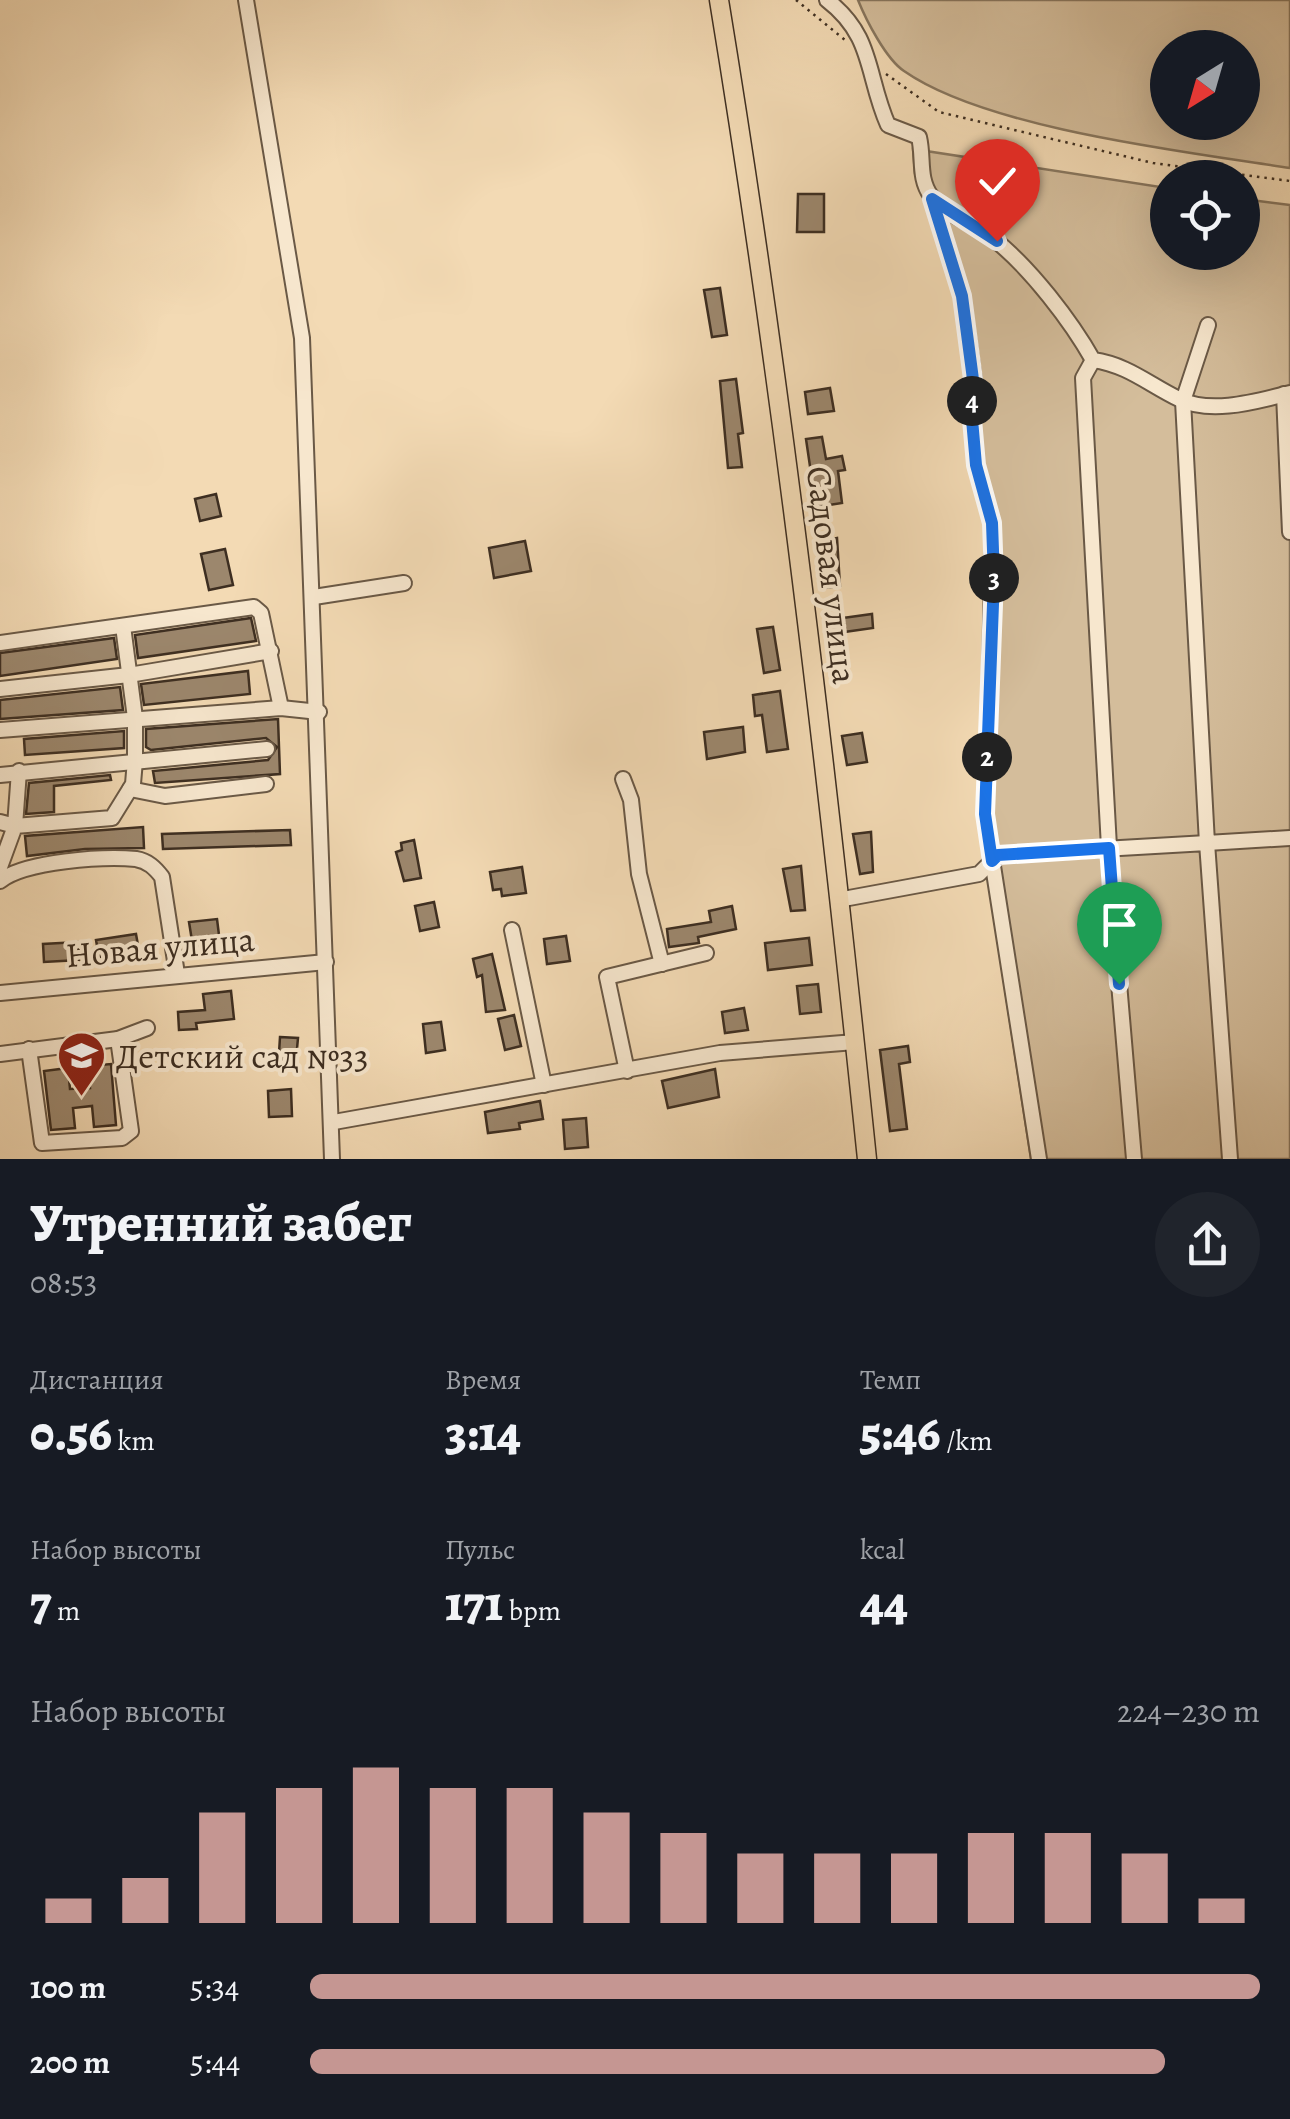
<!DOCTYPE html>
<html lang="ru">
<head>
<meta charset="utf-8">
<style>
	:root { --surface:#171b24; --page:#20242c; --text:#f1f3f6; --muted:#9ea1a6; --accent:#c59692 }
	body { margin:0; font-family:Alegreya,serif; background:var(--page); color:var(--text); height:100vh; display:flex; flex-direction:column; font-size:38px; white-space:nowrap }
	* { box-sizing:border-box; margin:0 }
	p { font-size:32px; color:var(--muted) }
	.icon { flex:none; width:55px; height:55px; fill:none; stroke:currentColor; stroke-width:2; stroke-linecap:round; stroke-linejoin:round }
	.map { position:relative; height:1159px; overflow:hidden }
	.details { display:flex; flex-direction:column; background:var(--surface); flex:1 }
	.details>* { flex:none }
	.needle { width:65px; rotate:217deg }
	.controls { position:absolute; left:1150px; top:30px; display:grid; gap:20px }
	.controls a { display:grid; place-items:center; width:110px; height:110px; border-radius:50%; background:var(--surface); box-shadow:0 10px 40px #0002; font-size:50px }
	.pin { position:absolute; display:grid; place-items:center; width:85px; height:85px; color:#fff; margin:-102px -42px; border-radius:50% 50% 50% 0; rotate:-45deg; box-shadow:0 0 10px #0007 }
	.pin .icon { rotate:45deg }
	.km { position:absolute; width:50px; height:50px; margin:-25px; border-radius:50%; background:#222; color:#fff; font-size:28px; line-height:50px; text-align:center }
	.round { display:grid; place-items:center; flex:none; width:105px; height:105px; border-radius:52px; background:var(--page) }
	.head { display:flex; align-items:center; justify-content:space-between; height:170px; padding:0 30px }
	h1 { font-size:55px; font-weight:800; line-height:75px }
	.metrics { display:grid; grid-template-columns:repeat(3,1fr); gap:15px; height:170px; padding:10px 30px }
	.metrics div { display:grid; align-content:center }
	.metrics b { font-size:50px; font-weight:800 }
	.metrics small { font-size:28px; font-weight:400 }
	.metrics p { font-size:28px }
	.chart { height:280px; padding:20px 30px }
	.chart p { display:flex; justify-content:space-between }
	.chart svg { width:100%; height:180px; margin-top:10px; stroke:var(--accent); stroke-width:6 }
	ul { padding:0 30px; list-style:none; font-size:32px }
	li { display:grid; grid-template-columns:160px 120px 1fr; align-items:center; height:75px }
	li i { height:25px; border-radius:12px; background:var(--accent) }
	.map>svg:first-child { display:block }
	.green { fill:#d4bd9b; stroke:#88765e; stroke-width:2.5; fill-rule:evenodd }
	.building { fill:#9c876d; stroke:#3d2e21; stroke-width:2.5 }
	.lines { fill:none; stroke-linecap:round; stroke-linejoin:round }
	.minor-casing { stroke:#6a5946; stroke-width:18 }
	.major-casing { stroke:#3d2e21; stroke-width:21 }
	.path { stroke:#3d2e21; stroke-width:2.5; stroke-dasharray:2.5 5; stroke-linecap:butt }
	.minor { stroke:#f7e7ce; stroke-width:14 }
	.major { stroke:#f3dab4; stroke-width:18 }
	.route-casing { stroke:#fff; stroke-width:20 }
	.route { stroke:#1a73e8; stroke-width:12 }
	.labels { text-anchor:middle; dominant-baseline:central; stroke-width:8; stroke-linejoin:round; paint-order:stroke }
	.street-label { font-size:35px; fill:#3d2e21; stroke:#f7e7ce }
	.poi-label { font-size:35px; fill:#3d2e21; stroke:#f7e7ce; text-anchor:start }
</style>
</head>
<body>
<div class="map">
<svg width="1290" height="1159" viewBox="0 0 1290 1159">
	<rect width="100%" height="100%" fill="#f3dab4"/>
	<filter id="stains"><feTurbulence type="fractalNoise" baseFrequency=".002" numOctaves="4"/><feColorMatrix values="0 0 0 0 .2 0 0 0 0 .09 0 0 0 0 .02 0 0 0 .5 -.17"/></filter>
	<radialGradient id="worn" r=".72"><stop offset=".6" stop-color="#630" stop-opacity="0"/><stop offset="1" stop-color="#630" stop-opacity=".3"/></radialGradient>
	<g class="green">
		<path d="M858,0H1290V168C1187,152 987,129 904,71C886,59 866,20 858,0ZM1168,48H1242V122H1168Z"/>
		<path d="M913,149L1167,188L1168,252H1242L1243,199L1290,205V1159H1031L980,825L985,514L967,347L948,248L915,174Z"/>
	</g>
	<g class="building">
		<path d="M798,194H824V232H797Z"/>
		<path d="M720,288L727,335L712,337L704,290Z"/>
		<path d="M736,379L743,433L738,434L742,467L728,468L720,381Z"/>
		<path d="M830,388L834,411L808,414L805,392Z"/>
		<path d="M822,437L826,459L842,456L845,470L838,471L842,503L816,507L806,439Z"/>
		<path d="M216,494L221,516L200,521L195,499Z"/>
		<path d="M837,538L840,586L825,588L822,541Z"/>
		<path d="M525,541L531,571L494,578L489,548Z"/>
		<path d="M225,549L233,585L209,590L201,554Z"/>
		<path d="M872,614L873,628L830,634L828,620Z"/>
		<path d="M251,618L256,641L138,658L135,635Z"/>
		<path d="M773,627L780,670L764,673L757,629Z"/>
		<path d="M114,638L117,659L0,676V653Z"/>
		<path d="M248,671L250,694L144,705L141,684Z"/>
		<path d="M120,687L123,710L0,719V700Z"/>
		<path d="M780,691L788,749L767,752L762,715L755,716L753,695Z"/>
		<path d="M278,719L280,774L155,783L153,771L268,760L277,747L266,738L151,750L146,747V729Z"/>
		<path d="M743,727L745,752L707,759L704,732Z"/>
		<path d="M124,731V748L25,755L24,739Z"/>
		<path d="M862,733L867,762L847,765L842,736Z"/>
		<path d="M110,775L111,780L54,786V812L26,814L29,783Z"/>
		<path d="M143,827L144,848L85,849L27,856L25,836Z"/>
		<path d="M290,830L291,845L163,849L162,834Z"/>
		<path d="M871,832L873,872L860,874L853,834Z"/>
		<path d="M414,840L421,878L404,881L396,852L402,850L401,843Z"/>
		<path d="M801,866L805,910L791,911L783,869Z"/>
		<path d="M522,867L526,893L502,896L501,889L493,890L490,872Z"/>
		<path d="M434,902L439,927L420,931L415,906Z"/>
		<path d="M732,906L736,929L698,937L699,943L669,947L667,929L711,922L709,911Z"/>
		<path d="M217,919L220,943L193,947L189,922Z"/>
		<path d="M136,934L139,951L99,957L96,940Z"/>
		<path d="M566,936L570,961L547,964L544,939Z"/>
		<path d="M809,938L812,965L768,970L765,943Z"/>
		<path d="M78,942L79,960L44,962L43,944Z"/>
		<path d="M492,954L505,1010L486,1012L482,975L477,977L473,959Z"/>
		<path d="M818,984L821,1012L800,1014L797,986Z"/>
		<path d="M231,991L234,1019L196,1023L197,1029L179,1030L178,1012L205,1010L203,994Z"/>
		<path d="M744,1008L748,1030L725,1033L722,1012Z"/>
		<path d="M514,1015L521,1046L505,1050L498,1019Z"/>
		<path d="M441,1022L445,1050L426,1053L423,1024Z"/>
		<path d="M280,1037L298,1038L295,1070L278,1069Z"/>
		<path d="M908,1046L910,1062L899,1064L907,1129L890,1131L880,1050Z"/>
		<path d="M111,1064L116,1125L94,1127L92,1106L73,1108L75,1128L51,1130L44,1071L68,1068L70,1089L90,1088L89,1066Z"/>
		<path d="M715,1069L719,1097L668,1108L662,1081Z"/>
		<path d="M291,1089L292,1116L269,1117L268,1091Z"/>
		<path d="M540,1101L543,1119L519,1123L520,1129L488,1133L485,1112Z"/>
		<path d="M586,1118L588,1147L565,1149L563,1120Z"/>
	</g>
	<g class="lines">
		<defs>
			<g id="minor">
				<path d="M246,0L302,338L332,1159"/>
				<path d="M827,0C874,36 866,75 888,125L919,137C924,158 918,178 931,196C944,214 978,225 995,240C1031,269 1071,321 1093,360C1128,365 1148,384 1179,399C1212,415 1257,401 1290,393"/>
				<path d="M932,199L962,296L975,387L971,408L976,465L992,523L994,578L985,815L1039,1159"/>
				<path d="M1208,325L1183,401L1207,843L1290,838"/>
				<path d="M1093,360L1083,378L1112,901L1134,1159"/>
				<path d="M1284,394L1290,532"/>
				<path d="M314,597L404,583"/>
				<path d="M0,643L254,607L261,613L281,708"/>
				<path d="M0,689L129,675L271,651"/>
				<path d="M0,730L281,708L319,712"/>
				<path d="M0,775L267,749"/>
				<path d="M623,779L631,800L639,874L662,964"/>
				<path d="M130,789L165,796L266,784"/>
				<path d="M0,822L15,826L19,771"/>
				<path d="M0,867L15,826L112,818L133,784L135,760V718L123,626"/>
				<path d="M0,881C25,861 104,856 136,859C148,861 155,868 162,877L177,974"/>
				<path d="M838,900L979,874L998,855L1207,843L1230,1159"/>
				<path d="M512,930L544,1085"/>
				<path d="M0,993L326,962"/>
				<path d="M29,1049L42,1143L122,1138L131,1131L118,1039"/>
				<path d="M0,1054L118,1039L147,1028"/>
				<path d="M627,1071L607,977L706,953"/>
				<path d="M334,1122L720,1053L855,1042"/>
			</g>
			<path id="major" d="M719,0C782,384 827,772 867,1159"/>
		</defs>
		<use href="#minor" class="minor-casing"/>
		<use href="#major" class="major-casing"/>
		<g class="path">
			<path d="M796,0L845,40"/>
			<path d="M886,74L939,112L1153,163L1290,181"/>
		</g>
		<use href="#minor" class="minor"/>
		<use href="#major" class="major"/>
	</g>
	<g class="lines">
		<defs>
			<path id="route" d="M997,241L932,199L962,296L974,387L971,408L976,465L992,523L994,578L985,814L992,861L998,855L1109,848L1119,984"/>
		</defs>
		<use href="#route" class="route-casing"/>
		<use href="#route" class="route"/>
	</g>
	<defs>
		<symbol id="school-pin" viewBox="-11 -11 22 30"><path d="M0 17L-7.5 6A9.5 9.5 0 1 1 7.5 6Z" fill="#8f2418" stroke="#f7e7ce"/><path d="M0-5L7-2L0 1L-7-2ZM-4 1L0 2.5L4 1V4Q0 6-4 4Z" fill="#fff"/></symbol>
	</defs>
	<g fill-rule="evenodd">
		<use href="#school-pin" x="54" y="1028" width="55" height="75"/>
	</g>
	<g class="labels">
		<g class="street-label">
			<text transform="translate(832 575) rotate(83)">Садовая улица</text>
			<text transform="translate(160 947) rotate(-5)">Новая улица</text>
		</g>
		<g class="poi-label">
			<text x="116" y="1056">Детский сад №33</text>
		</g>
	</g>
	<rect width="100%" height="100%" filter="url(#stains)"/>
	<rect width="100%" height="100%" fill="url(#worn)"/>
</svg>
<div class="controls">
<a><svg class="needle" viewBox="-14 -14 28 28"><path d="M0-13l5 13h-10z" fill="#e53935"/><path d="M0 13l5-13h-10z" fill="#9ea1a6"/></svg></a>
<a><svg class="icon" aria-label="locate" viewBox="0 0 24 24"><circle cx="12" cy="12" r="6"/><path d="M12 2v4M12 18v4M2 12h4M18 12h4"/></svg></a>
</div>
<div class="pin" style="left:1119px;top:984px;background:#1e9e55"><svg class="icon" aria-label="arrive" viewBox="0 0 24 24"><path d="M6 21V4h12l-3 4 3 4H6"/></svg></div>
<div class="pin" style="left:997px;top:241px;background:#d93025"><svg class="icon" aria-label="check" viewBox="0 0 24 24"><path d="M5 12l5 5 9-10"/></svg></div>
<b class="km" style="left:987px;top:757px">2</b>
<b class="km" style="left:994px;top:578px">3</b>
<b class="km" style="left:972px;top:401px">4</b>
</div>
<section class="details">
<div class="head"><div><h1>Утренний забег</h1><p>08:53</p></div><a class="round"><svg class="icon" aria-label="share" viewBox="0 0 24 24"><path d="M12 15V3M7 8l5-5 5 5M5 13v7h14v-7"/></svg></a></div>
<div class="metrics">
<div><p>Дистанция</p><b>0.56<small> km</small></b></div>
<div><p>Время</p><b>3:14</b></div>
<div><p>Темп</p><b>5:46<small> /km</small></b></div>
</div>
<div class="metrics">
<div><p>Набор высоты</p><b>7<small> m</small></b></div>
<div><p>Пульс</p><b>171<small> bpm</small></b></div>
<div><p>kcal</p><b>44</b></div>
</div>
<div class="chart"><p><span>Набор высоты</span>224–230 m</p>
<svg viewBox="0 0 160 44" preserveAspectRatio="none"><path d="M5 44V38M15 44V33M25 44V17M35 44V11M45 44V6M55 44V11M65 44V11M75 44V17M85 44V22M95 44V27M105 44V27M115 44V27M125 44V22M135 44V22M145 44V27M155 44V38"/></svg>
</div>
<ul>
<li><b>100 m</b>5:34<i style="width:100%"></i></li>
<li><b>200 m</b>5:44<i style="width:90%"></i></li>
</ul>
</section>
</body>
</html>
